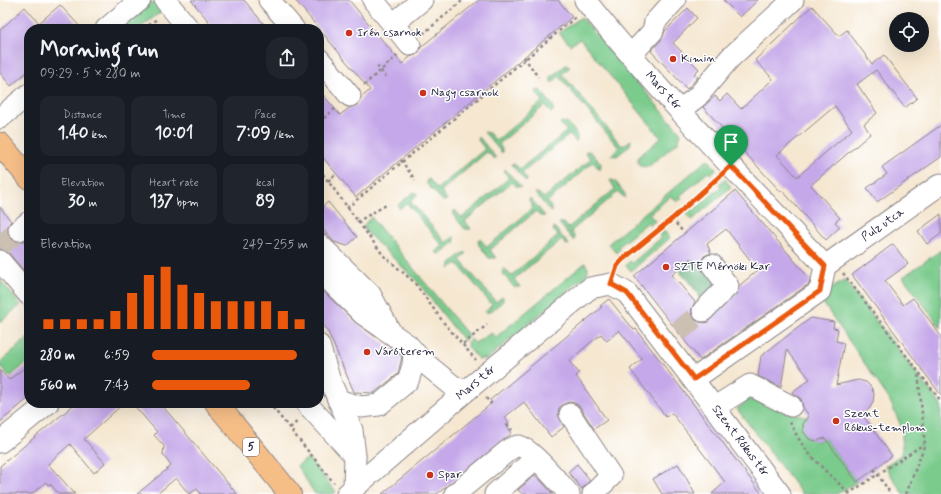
<!DOCTYPE html>
<html lang="en">
<head>
<meta charset="utf-8">
<style>
	:root { --surface:#171b24; --page:#20242c; --text:#f1f3f6; --muted:#9ea1a6; --accent:#ea580c }
	body { margin:0; font-family:Mynerve,sans-serif; background:var(--page); color:var(--text); height:100vh; display:flex; flex-direction:column; font-size:15px; white-space:nowrap }
	* { box-sizing:border-box; margin:0 }
	p { font-size:13px; color:var(--muted) }
	.icon { flex:none; width:22px; height:22px; fill:none; stroke:currentColor; stroke-width:2; stroke-linecap:round; stroke-linejoin:round }
	.map { position:relative; flex:1; overflow:hidden }
	.details { position:absolute; left:24px; top:24px; width:300px; height:384px; display:flex; flex-direction:column; background:var(--surface); border-radius:16px; box-shadow:0 4px 16px #0002 }
	.details>* { flex:none }
	.tools { position:absolute; left:889px; top:12px; display:grid; gap:8px }
	.tools a { display:grid; place-items:center; width:40px; height:40px; border-radius:50%; background:var(--surface); box-shadow:0 4px 16px #0002; font-size:20px }
	.pin { position:absolute; display:grid; place-items:center; width:34px; height:34px; color:#fff; margin:-41px -17px; border-radius:50% 50% 50% 0; rotate:-45deg; box-shadow:0 0 4px #0007 }
	.pin .icon { rotate:45deg }
	.round { display:grid; place-items:center; flex:none; width:42px; height:42px; border-radius:16px; background:var(--page) }
	.overview { display:flex; align-items:center; justify-content:space-between; height:68px; padding:0 16px }
	h1 { font-size:22px; font-weight:700; line-height:30px }
	.metrics { display:grid; grid-template-columns:repeat(3,1fr); gap:6px; height:68px; padding:4px 16px }
	.metrics div { display:grid; align-content:center; border-radius:10px; background:var(--page); text-align:center }
	.metrics b { font-size:17px; font-weight:700 }
	.metrics small { font-size:11px; font-weight:400 }
	.metrics p { font-size:11px }
	.chart { height:112px; padding:8px 16px }
	.chart p { display:flex; justify-content:space-between }
	.chart svg { width:100%; height:72px; margin-top:4px; stroke:var(--accent); stroke-width:6 }
	ul { padding:0 16px; list-style:none; font-size:13px }
	li { display:grid; grid-template-columns:64px 48px 1fr; align-items:center; height:30px }
	li i { height:10px; border-radius:5px; background:var(--accent) }
	.map>svg:first-child { display:block }
	.green { fill:#7acb8c; stroke:#4e7664 }
	.forest { fill:#63af78; stroke:#42685a }
	.building { fill:#c5a8e9; fill-rule:evenodd }
	.lines { fill:none; stroke-linecap:round; stroke-linejoin:round }
	.minor-tunnel { stroke:#cbc0b2; stroke-width:21; stroke-dasharray:21 10; stroke-linecap:butt }
	.minor-casing { stroke:#8c8486; stroke-width:23 }
	.major-casing { stroke:#8c8486; stroke-width:24 }
	.path { stroke:#8c8486; stroke-width:2.5; stroke-dasharray:3 3; stroke-linecap:butt }
	.minor { stroke:#fff; stroke-width:21 }
	.major { stroke:#f6be87; stroke-width:22 }
	.route-casing { stroke:#fff; stroke-width:8 }
	.route { stroke:#ea580c; stroke-width:5 }
	.poi-dot { fill:#c8321e; stroke:#fff; stroke-width:1.5 }
	.labels { text-anchor:middle; dominant-baseline:central; stroke-width:3; stroke-linejoin:round; paint-order:stroke }
	.shield { fill:#fff; stroke:#646476; stroke-width:1 }
	.shield-label { font-size:11px; font-weight:bold; fill:#22223b }
	.poi-label { font-size:12px; fill:#22223b; stroke:#fff; text-anchor:start }
	.street-label { font-size:12px; fill:#22223b; stroke:#fff }
</style>
</head>
<body>
<div class="map">
<svg width="941" height="494" viewBox="0 0 941 494">
	<rect width="100%" height="100%" fill="#fff"/>
	<filter id="ink" filterUnits="userSpaceOnUse"><feTurbulence type="fractalNoise" baseFrequency=".025" numOctaves="2"/><feDisplacementMap in="SourceGraphic" scale="8" xChannelSelector="R" yChannelSelector="G"/><feConvolveMatrix kernelMatrix="1 2 1 2 8 2 1 2 1" color-interpolation-filters="sRGB"/></filter>
	<filter id="wash" filterUnits="userSpaceOnUse"><feTurbulence type="fractalNoise" baseFrequency=".012" numOctaves="4" result="noise"/><feDisplacementMap in="SourceGraphic" scale="16" xChannelSelector="R" yChannelSelector="G"/><feGaussianBlur stdDeviation="0.9" result="paint"/><feColorMatrix in="noise" values="0 0 0 0 0 0 0 0 0 0 0 0 0 0 0 0 0 1.4 0 .05"/><feComposite in="paint" operator="in"/></filter>
	<g filter="url(#wash)">
		<rect width="100%" height="100%" fill="#f5e7d0"/>
		<g class="green">
			<path d="M151,2L164,9L139,29H120L146,3Z"/>
			<path d="M581,17L681,133L678,142L648,167L640,166L638,163V157L661,138L580,39L570,45L559,33Z"/>
			<path d="M566,65L570,67L562,74L622,146L631,140L630,145L617,156L611,155L619,148L559,76L552,83L551,81V77Z"/>
			<path d="M538,90L541,91L553,106V111L551,113L545,105L499,144L502,149V153L484,132L489,133L496,141L543,101L535,91Z"/>
			<path d="M562,122L567,123C572,128 580,135 576,142L570,134L522,173L527,179L526,182L511,164H514L520,169L567,131L560,123Z"/>
			<path d="M479,137L496,158H493L487,152L441,191L447,200L443,201L427,184V180L429,179L437,189L485,149L478,140Z"/>
			<path d="M586,151L591,152L601,164L600,170L593,162L547,202L551,207V212L535,193H538L544,198L591,159L585,152Z"/>
			<path d="M708,159L716,169L711,174L708,172L680,196L682,198L677,202L671,196L649,214L655,221L650,225L648,222L618,247L620,249L616,253L608,244Z"/>
			<path d="M505,169L521,187L516,186L512,182L465,221L471,229H465L454,216V211L455,210L462,218L509,178L505,172Z"/>
			<path d="M725,179L731,187L692,220L686,213L690,209L693,211L721,187L719,184Z"/>
			<path d="M610,180L615,181L625,194V198L618,192L571,231L575,238L574,241L559,223H564L568,228L615,189Z"/>
			<path d="M414,192L418,194L410,201L446,243L454,237L455,238L454,243L439,254L435,252L443,246L407,203L399,209V204Z"/>
			<path d="M530,198L545,216H540L536,211L490,250L496,258H489L479,245L478,241L480,239L487,247L533,208L529,201Z"/>
			<path d="M371,217L469,336L464,341L416,280L365,231L364,225Z"/>
			<path d="M554,227L569,245L565,244L561,240L514,279L520,287H514L503,274V269L504,268L511,276L558,236L553,230Z"/>
			<path d="M664,231L670,238L631,271L626,265L630,261L632,263L661,238L659,235Z"/>
			<path d="M941,250V328L903,277Z"/>
			<path d="M463,253H467L460,260L496,302L503,296V301L490,312H485L492,305L457,263L449,269L450,264Z"/>
			<path d="M585,263L588,268L587,275L487,359H478L468,347L467,343L471,339L475,343L491,333L496,337Z"/>
			<path d="M0,280L21,305L0,322Z"/>
			<path d="M845,280L941,405V490L935,494H903L885,466L902,454V428L889,399L819,297Z"/>
			<path d="M29,337V361L10,377L0,365V362Z"/>
			<path d="M759,391L785,412L809,417C800,428 803,437 816,441L825,438L857,482L837,494H802L737,409Z"/>
			<path d="M308,458L336,492L332,494H315L297,466Z"/>
		</g>
		<path class="forest" d="M690,259L703,266L717,285L704,304L698,296L699,294L680,272L684,264Z"/>
		<g id="blocks">
			<g class="building">
				<path d="M191,0H244L268,29H215Z"/>
				<path d="M295,0H349L402,64L410,57L417,54L421,47L479,0H558L572,17L356,197L319,153V90L340,115L349,108L357,105L362,97L370,90Z"/>
				<path d="M723,0H758L740,17Z"/>
				<path d="M60,5L82,29H29V70L11,86L0,73V30L25,7L39,23Z"/>
				<path d="M812,6L839,36L847,30L872,64L884,55L917,98L905,108L876,70L857,84L877,113L864,124L870,134L811,185L840,218L835,222L840,227L826,240L782,190L781,192L703,107L715,96L720,101L727,94L741,109L773,79L755,60ZM835,106L852,130L797,177L777,155Z"/>
				<path d="M688,8L697,18L673,43L699,69L694,74L698,77L687,89L651,51L662,39L665,31Z"/>
				<path d="M941,125V157L877,202L867,188L887,174L882,167Z"/>
				<path d="M735,191L810,279L809,284L700,360L634,276ZM726,229L758,270L740,285L736,294L711,319L706,323L700,322L694,319L691,314L692,308L695,302L672,275L690,259L700,264L704,256L711,253L707,244Z"/>
				<path d="M328,202L357,237L347,246L334,242L319,225V210Z"/>
				<path d="M0,207L11,221L8,225L7,231L10,238L15,241L21,242L27,239L29,242V277L9,253L0,249Z"/>
				<path d="M941,214V234L927,244L918,231Z"/>
				<path d="M893,244L908,264L885,281L903,305L913,298L941,336V395L852,275Z"/>
				<path d="M319,287L355,322L402,356L398,374L374,393L354,392L328,332L319,320Z"/>
				<path d="M609,299L634,330L636,329L762,494H712L725,482L672,413L666,417L630,369L642,359L619,330L607,341L601,334L569,361L579,373L576,376L607,420L594,429L580,407L575,403L569,402L564,404L559,408L558,414L564,427L551,437L524,402L505,417L509,423L506,425L512,433L437,494H382L492,403L490,400L602,307L600,306Z"/>
				<path d="M811,318L834,322L833,328L838,329L836,341L844,343L836,385L858,380L866,382L871,387L874,394L873,402L870,408L862,414L892,456L857,482L825,438L816,441L809,439L803,431V424L809,416L803,407L801,399L792,392L810,379L787,350L781,387L758,376L761,356Z"/>
				<path d="M29,364V398L0,422V370L9,380Z"/>
				<path d="M76,403H124L84,439L105,463L94,473L70,444L48,464L75,494H59L50,484L48,485L46,482L32,494H0V466Z"/>
				<path d="M132,403H160L237,494H201L197,489L189,494L176,478L157,494H137L171,466L163,455L164,446L154,435L157,432Z"/>
				<path d="M577,464L590,480L582,489L568,472Z"/>
				<path d="M678,464L683,472L695,494H662L653,479Z"/>
				<path d="M535,475L543,483L553,494H522L518,490Z"/>
			</g>
		</g>
	</g>
	<g filter="url(#ink)">
		<use href="#blocks" fill-opacity="0" stroke="#8c8486" stroke-width="1"/>
		<g class="lines">
			<g class="minor-tunnel">
				<path d="M0,247L19,230"/>
				<path d="M678,332L703,311"/>
			</g>
			<defs>
				<g id="minor">
					<path d="M165,0L189,29"/>
					<path d="M269,0L294,29"/>
					<path d="M373,0L410,45"/>
					<path d="M585,0C659,93 743,179 825,266"/>
					<path d="M393,24L422,0"/>
					<path d="M106,29L140,0"/>
					<path d="M631,55L653,31L655,22L675,0"/>
					<path d="M319,59L350,96"/>
					<path d="M680,110L697,97L730,58L793,0"/>
					<path d="M0,118L29,94"/>
					<path d="M19,230L29,222"/>
					<path d="M319,244L370,294L390,331"/>
					<path d="M0,261L29,295"/>
					<path d="M825,266L941,184"/>
					<path d="M319,270L363,314L408,345L421,360L453,386L466,391"/>
					<path d="M703,311L728,286L712,265"/>
					<path d="M319,345L330,381L352,430L355,456L354,488"/>
					<path d="M694,379L820,291L825,266"/>
					<path d="M338,400L361,407L379,405L408,381L413,365L414,352"/>
					<path d="M306,403L355,456"/>
					<path d="M715,407L750,385L791,406"/>
					<path d="M570,414L611,476L593,494"/>
					<path d="M0,442L48,403"/>
					<path d="M347,494L466,391L590,288L611,284L627,293L780,494"/>
					<path d="M455,494L510,449C512,448 516,446 519,446C529,447 561,485 569,494"/>
					<path d="M495,494L535,459"/>
				</g>
				<g id="major">
					<path d="M0,144L29,178"/>
					<path d="M216,403L290,494"/>
				</g>
			</defs>
			<use href="#minor" class="minor-casing"/>
			<use href="#major" class="major-casing"/>
			<g class="path">
				<path d="M144,29L158,18"/>
				<path d="M423,34L463,0"/>
				<path d="M524,57L538,77"/>
				<path d="M377,66L386,77"/>
				<path d="M364,85L398,55"/>
				<path d="M319,122L337,107"/>
				<path d="M319,122L324,128"/>
				<path d="M401,160L415,180"/>
				<path d="M319,169L383,255L414,282L444,323L476,360"/>
				<path d="M328,181L336,174"/>
				<path d="M347,208L577,16"/>
				<path d="M672,219L684,233"/>
				<path d="M357,222L386,205"/>
				<path d="M616,268L622,260L672,219L719,178"/>
				<path d="M843,273L941,401"/>
				<path d="M463,344L487,325"/>
				<path d="M486,398L491,404"/>
				<path d="M269,403L334,483"/>
				<path d="M790,422C804,454 825,470 849,493"/>
				<path d="M507,424L512,430"/>
				<path d="M290,428L299,420"/>
				<path d="M874,469L891,494"/>
				<path d="M848,494L924,444"/>
				<path d="M906,494L925,444L918,372"/>
			</g>
			<use href="#minor" class="minor"/>
			<use href="#major" class="major"/>
		</g>
	</g>
	<g class="lines" filter="url(#ink)">
		<defs>
			<path id="route" d="M731,166L825,266L820,291L694,379L627,293L611,284L617,266L622,260L672,219Z"/>
		</defs>
		<use href="#route" class="route-casing"/>
		<use href="#route" class="route"/>
	</g>
	<g class="poi-dot">
		<circle cx="349" cy="33" r="4"/>
		<circle cx="673" cy="59" r="4"/>
		<circle cx="423" cy="93" r="4"/>
		<circle cx="666" cy="267" r="4"/>
		<circle cx="367" cy="352" r="4"/>
		<circle cx="836" cy="421" r="4"/>
		<circle cx="430" cy="475" r="4"/>
	</g>
	<g class="labels">
		<rect class="shield" x="243" y="438" width="16" height="18" rx="3"/>
		<g class="shield-label">
			<text x="251" y="447">5</text>
		</g>
		<g class="poi-label">
			<text x="357" y="33">Irén csarnok</text>
			<text x="681" y="59">Kimin</text>
			<text x="431" y="93">Nagy csarnok</text>
			<text x="674" y="267">SZTE Mérnöki Kar</text>
			<text x="375" y="352">Váróterem</text>
			<text x="844" y="414">Szent<tspan x="844" dy="14">Rókus-templom</tspan></text>
			<text x="438" y="475">Spar</text>
		</g>
		<g class="street-label">
			<text transform="translate(663 91) rotate(48)">Mars tér</text>
			<text transform="translate(883 225) rotate(-35)">Pulz utca</text>
			<text transform="translate(476 383) rotate(-40)">Mars tér</text>
			<text transform="translate(740 441) rotate(53)">Szent Rókus tér</text>
		</g>
	</g>
</svg>
<div class="tools">
<a><svg class="icon" aria-label="locate" viewBox="0 0 24 24"><circle cx="12" cy="12" r="6"/><path d="M12 2v4M12 18v4M2 12h4M18 12h4"/></svg></a>
</div>
<div class="pin" style="left:731px;top:166px;background:#1e9e55"><svg class="icon" aria-label="arrive" viewBox="0 0 24 24"><path d="M6 21V4h12l-3 4 3 4H6"/></svg></div>
<section class="details">
<div class="overview"><div><h1>Morning run</h1><p>09:29 · 5 × 280 m</p></div><a class="round"><svg class="icon" aria-label="share" viewBox="0 0 24 24"><path d="M12 15V3M7 8l5-5 5 5M5 13v7h14v-7"/></svg></a></div>
<div class="metrics">
<div><p>Distance</p><b>1.40<small> km</small></b></div>
<div><p>Time</p><b>10:01</b></div>
<div><p>Pace</p><b>7:09<small> /km</small></b></div>
</div>
<div class="metrics">
<div><p>Elevation</p><b>30<small> m</small></b></div>
<div><p>Heart rate</p><b>137<small> bpm</small></b></div>
<div><p>kcal</p><b>89</b></div>
</div>
<div class="chart"><p><span>Elevation</span>249–255 m</p>
<svg viewBox="0 0 160 44" preserveAspectRatio="none"><path d="M5 44V38M15 44V38M25 44V38M35 44V38M45 44V33M55 44V22M65 44V11M75 44V6M85 44V17M95 44V22M105 44V27M115 44V27M125 44V27M135 44V27M145 44V33M155 44V38"/></svg>
</div>
<ul>
<li><b>280 m</b>6:59<i style="width:93%"></i></li>
<li><b>560 m</b>7:43<i style="width:63%"></i></li>
</ul>
</section>
</div>
</body>
</html>
